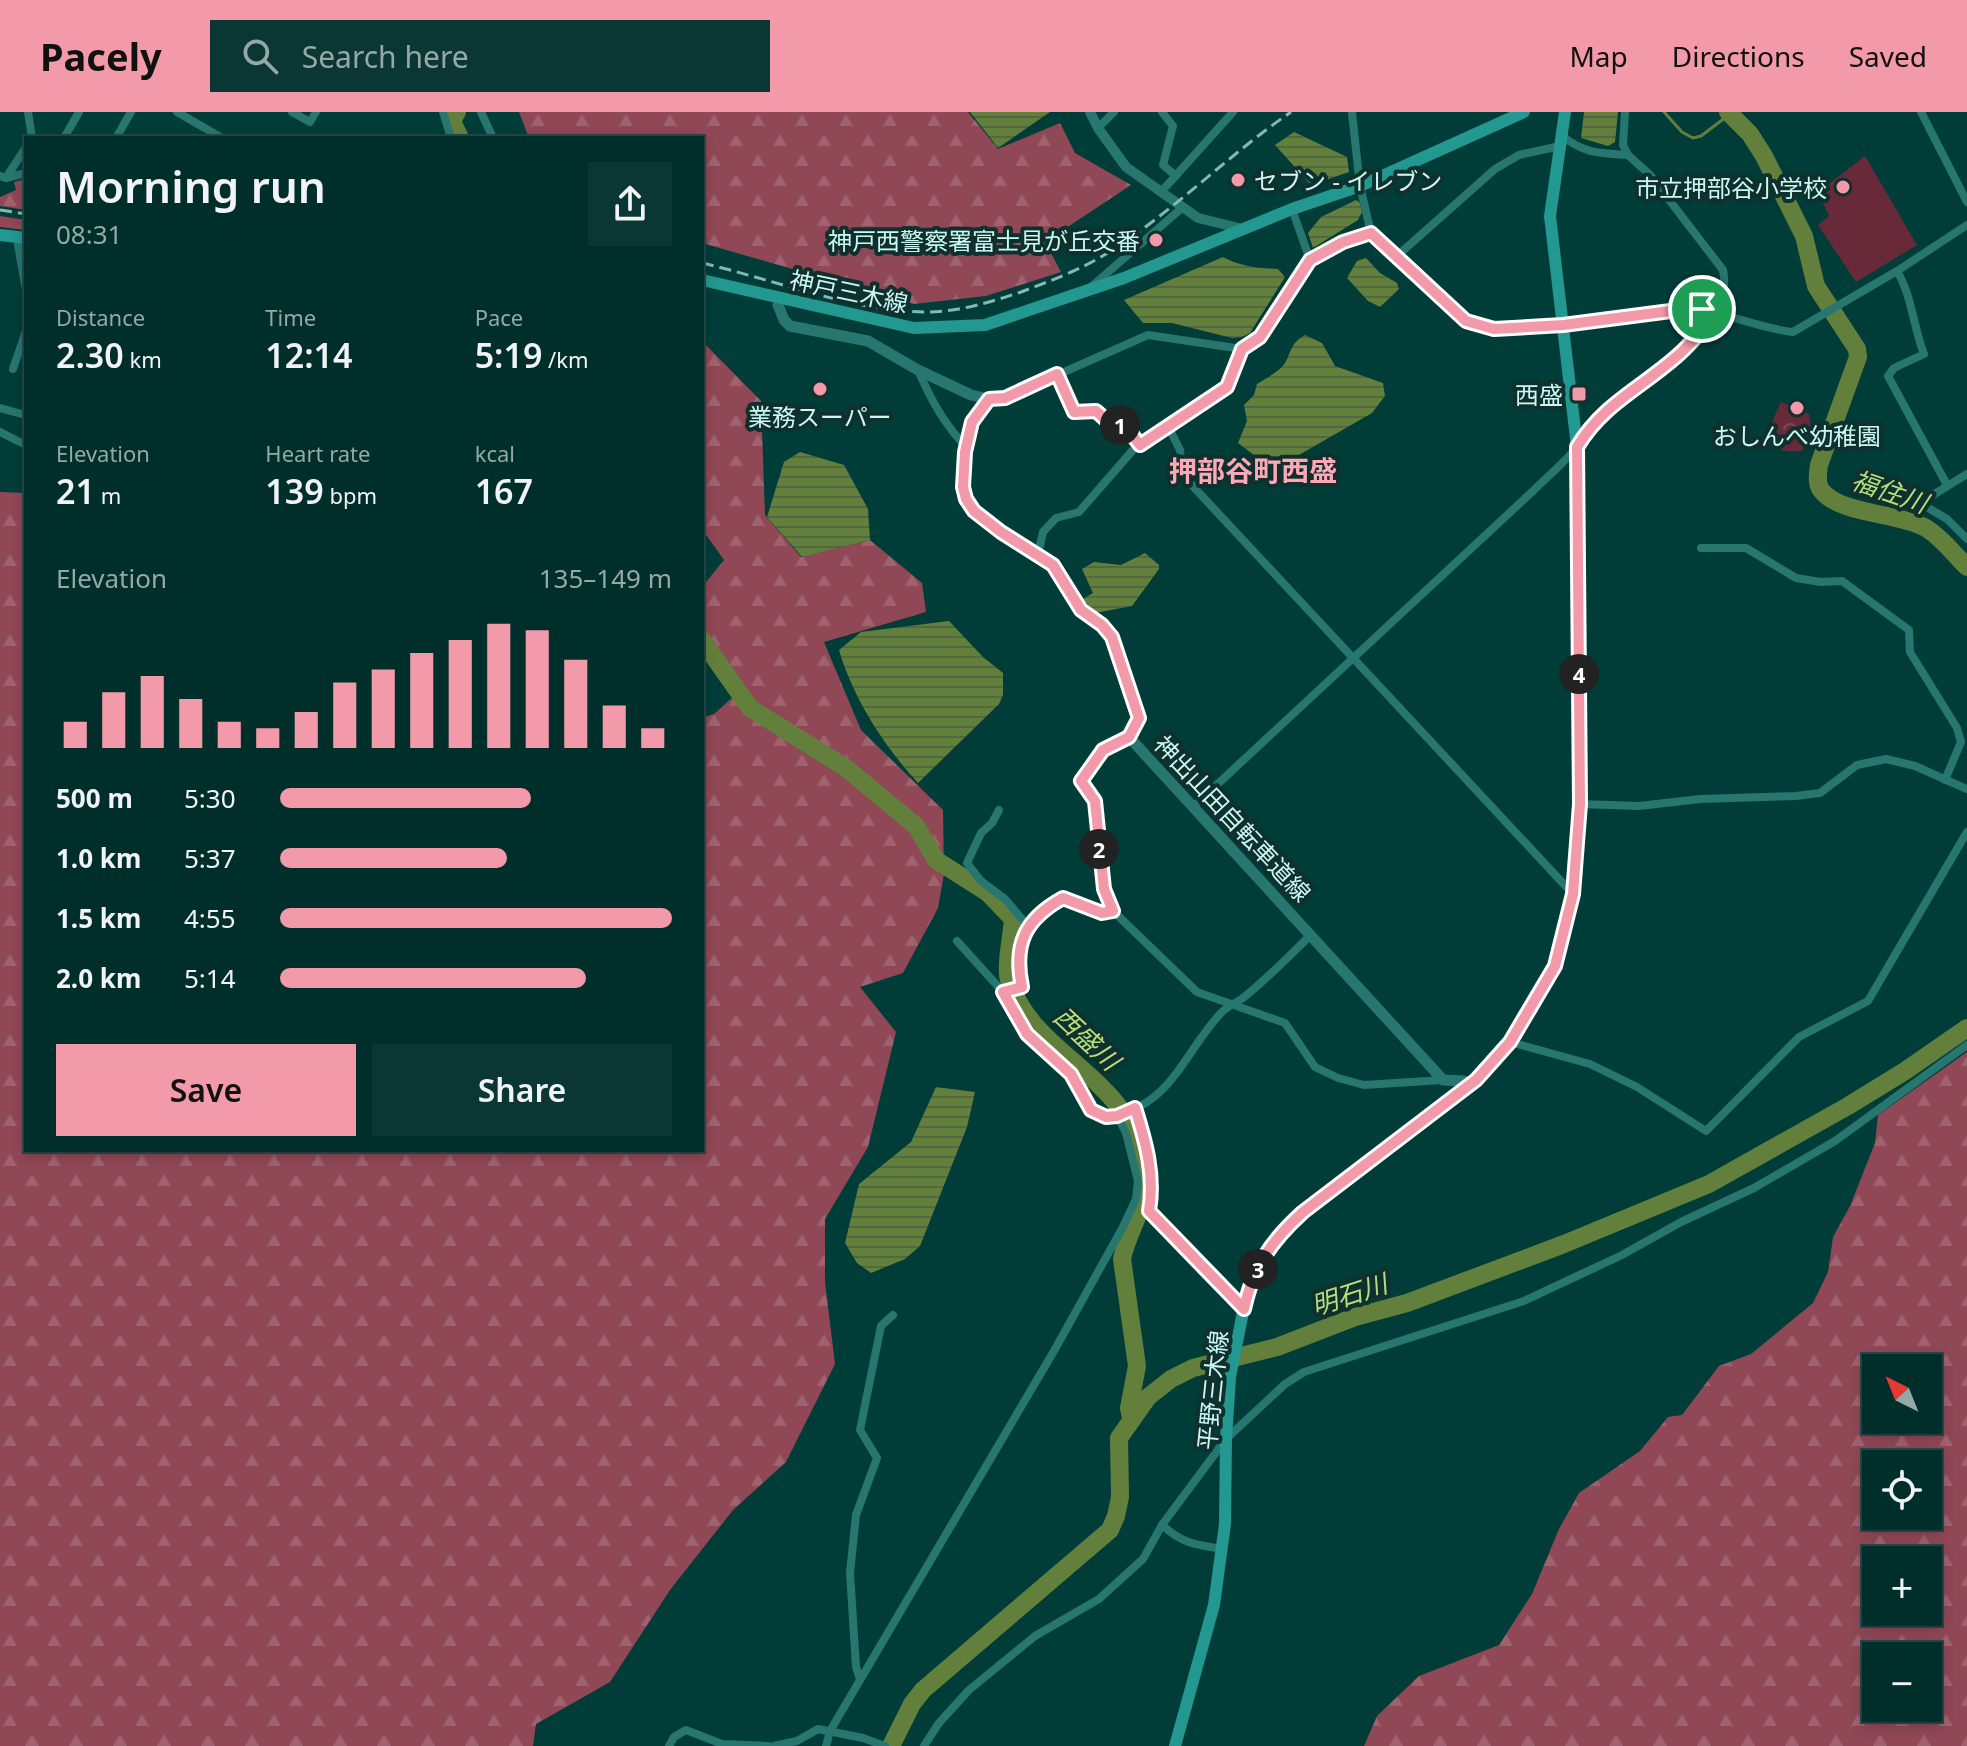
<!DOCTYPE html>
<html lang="en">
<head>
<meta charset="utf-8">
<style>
	:root { --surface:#002e2b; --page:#0a3633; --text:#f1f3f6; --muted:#95a8a9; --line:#224a47; --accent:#f39aaa }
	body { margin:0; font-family:"Noto Sans","Noto Sans JP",sans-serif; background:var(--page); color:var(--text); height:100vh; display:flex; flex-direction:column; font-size:30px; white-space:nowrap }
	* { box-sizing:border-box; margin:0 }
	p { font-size:26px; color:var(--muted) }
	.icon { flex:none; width:44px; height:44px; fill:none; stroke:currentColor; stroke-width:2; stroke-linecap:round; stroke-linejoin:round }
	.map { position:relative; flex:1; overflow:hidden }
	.drawer { position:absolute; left:24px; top:24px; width:680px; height:1016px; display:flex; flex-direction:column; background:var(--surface); border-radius:0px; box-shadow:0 4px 12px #0003,0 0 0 2px var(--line) }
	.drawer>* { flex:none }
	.needle { width:52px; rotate:317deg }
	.buttons { position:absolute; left:1862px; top:1242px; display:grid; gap:16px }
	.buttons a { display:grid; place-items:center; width:80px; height:80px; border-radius:0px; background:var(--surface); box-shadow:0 4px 12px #0003,0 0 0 2px var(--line); font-size:40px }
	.pin { position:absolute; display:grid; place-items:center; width:68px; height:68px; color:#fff; margin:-34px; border:4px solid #fff; border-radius:50%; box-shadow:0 2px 8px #0007 }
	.km { position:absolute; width:40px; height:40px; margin:-20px; border-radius:50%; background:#222; color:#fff; font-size:22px; line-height:40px; text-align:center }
	.round { display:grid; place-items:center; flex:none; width:84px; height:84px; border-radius:0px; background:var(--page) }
	.summary { display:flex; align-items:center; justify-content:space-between; height:136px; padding:0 32px }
	h1 { font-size:44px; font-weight:600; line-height:60px }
	.figures { display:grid; grid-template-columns:repeat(3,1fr); gap:12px; height:136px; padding:8px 32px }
	.figures div { display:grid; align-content:center }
	.figures b { font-size:34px; font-weight:600 }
	.figures small { font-size:22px; font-weight:400 }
	.figures p { font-size:22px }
	.chart { height:224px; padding:16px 32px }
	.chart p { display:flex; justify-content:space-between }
	.chart svg { width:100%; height:144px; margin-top:8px; stroke:var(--accent); stroke-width:6 }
	.action { display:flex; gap:16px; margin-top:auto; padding:16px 32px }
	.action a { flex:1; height:92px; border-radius:0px; background:var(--accent); color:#111; font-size:32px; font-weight:600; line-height:92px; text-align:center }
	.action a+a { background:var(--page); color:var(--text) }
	ul { padding:0 32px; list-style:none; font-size:26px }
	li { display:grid; grid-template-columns:128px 96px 1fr; align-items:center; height:60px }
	li i { height:20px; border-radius:10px; background:var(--accent) }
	header { display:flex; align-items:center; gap:48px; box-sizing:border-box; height:112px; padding:0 40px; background:var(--accent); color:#111 }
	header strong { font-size:38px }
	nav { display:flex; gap:44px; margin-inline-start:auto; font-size:28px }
	.search { width:560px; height:72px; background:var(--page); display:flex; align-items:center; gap:20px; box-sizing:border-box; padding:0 28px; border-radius:0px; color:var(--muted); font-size:30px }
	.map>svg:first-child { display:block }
	.forest { fill:url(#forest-firs); fill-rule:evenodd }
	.park { fill:url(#park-crowns) }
	.pitch { fill:#682938 }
	.water { fill:url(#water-rules) }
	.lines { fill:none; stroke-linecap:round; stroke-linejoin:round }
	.stream { stroke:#637f3c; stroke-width:3 }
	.river { stroke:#637f3c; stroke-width:18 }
	.minor { stroke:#277670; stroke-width:8 }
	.tertiary { stroke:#277670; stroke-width:10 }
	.secondary { stroke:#277670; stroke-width:11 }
	.primary { stroke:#229890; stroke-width:12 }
	.rail { stroke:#84b8b3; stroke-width:3; stroke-dasharray:12 6; stroke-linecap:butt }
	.route-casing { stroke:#fff; stroke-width:16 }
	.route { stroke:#f39aaa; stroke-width:10 }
	.poi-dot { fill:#f39aaa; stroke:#10302d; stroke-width:3 }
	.labels { text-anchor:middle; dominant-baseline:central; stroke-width:8; stroke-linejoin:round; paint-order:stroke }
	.poi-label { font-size:24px; fill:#caf8f3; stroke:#10302d; text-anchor:end }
	.street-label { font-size:24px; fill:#caf8f3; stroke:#10302d }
	.water-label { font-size:26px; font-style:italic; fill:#b5de7f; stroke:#10302d }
	.quarter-label { font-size:28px; font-weight:bold; fill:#fca8b7; stroke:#10302d }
</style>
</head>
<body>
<header>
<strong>Pacely</strong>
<div class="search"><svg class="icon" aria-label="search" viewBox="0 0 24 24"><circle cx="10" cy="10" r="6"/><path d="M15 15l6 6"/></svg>Search here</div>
<nav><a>Map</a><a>Directions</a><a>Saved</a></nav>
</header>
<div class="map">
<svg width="1967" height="1634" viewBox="0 0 1967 1634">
	<defs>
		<pattern id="forest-firs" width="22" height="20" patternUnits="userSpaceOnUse" patternTransform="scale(2)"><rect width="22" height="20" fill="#904756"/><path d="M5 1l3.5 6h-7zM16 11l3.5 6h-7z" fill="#9e626f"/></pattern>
		<pattern id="park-crowns" width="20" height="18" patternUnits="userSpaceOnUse" patternTransform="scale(2)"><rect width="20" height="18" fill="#682938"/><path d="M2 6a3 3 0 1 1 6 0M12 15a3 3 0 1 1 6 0" fill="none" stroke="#7c4955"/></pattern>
		<pattern id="water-rules" width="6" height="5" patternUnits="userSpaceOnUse" patternTransform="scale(2)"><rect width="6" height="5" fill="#637f3c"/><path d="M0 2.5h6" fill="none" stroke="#526742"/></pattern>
	</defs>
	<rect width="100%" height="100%" fill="#003d39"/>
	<g class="forest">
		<path d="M519,0H968L998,37L1060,11L1075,41L1131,73L1045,130L1061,160L986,184L914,192L702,131V26H529Z"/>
		<path d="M26,67V98L0,94V85L16,78L14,70Z"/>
		<path d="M0,104L26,108V118L0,115Z"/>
		<path d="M702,229L761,289L765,403L801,445L870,428L922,471L926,500L824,530L861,618L943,698L944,762L938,796L903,861L860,875L896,920L868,1035L825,1107V1170L835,1252L786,1350L733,1398L670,1478L610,1570L536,1612L533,1634H0V380L26,381V1038H702V606L714,602L734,584L702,525V475L724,448L702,417Z"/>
		<path d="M1967,940V1634H1364L1377,1604L1419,1564L1499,1533L1532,1482L1559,1417L1579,1381L1640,1339L1668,1305L1682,1303L1719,1254L1751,1242L1813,1191L1828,1160L1833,1125L1850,1094L1875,1031L1878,1003ZM1928,1256V1308H1876V1256ZM1876,1352H1928V1404H1876ZM1928,1448V1500H1876V1448ZM1928,1544V1596H1876V1544Z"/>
	</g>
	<path class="park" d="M1781,290L1809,302L1811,317L1802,339C1788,340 1774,339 1763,329Z"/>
	<path class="pitch" d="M1865,44L1917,133L1856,170L1818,113L1829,104L1818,80Z"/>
	<g class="water">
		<path d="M970,0H1050L998,36Z"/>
		<path d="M1584,0H1618L1615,30L1608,34L1581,26Z"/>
		<path d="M1294,20L1347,45L1349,60L1311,73L1275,33Z"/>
		<path d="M1356,88L1360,91L1362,100L1358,108L1313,136L1308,121L1321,105Z"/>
		<path d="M1223,145C1241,155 1259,156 1278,157L1285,165L1250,221L1242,225L1232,226L1172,211H1143L1124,188Z"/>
		<path d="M1366,146L1380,161L1397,171L1399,177L1380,195L1368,189L1347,166L1357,149Z"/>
		<path d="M1305,223L1322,231L1335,254L1383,271L1385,284L1372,301L1278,355L1266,352L1238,331L1247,309L1244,293L1254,283L1257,272C1265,267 1274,262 1281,256C1292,245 1287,233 1305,223Z"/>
		<path d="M800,340L844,353L868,397L870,428L802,445L767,405L784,350Z"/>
		<path d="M1145,441L1159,453V457L1132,494L1095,501L1083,487L1093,481L1082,457L1094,450L1121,453Z"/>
		<path d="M949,509L983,545L1003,561V583L999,592L918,671C884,634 853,586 839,538L861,520Z"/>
		<path d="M936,975L975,980L967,1015L920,1134L905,1147L871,1161L857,1151L845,1131L859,1072L911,1030Z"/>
	</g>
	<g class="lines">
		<path class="stream" d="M1664,0L1682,20L1693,26L1701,24L1726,5L1738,8"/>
		<g class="river">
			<path d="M457,0L452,9L460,26"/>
			<path d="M1728,0L1750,22L1764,44L1804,124L1816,174L1857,237L1858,245L1819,353C1818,361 1816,371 1821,378C1840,403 1896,400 1926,416C1941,425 1954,442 1967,455"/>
			<path d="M702,528L750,596L846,656L916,714L936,748L988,781L1013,807C1012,823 1005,855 1009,868C1032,943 1123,961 1140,1041C1142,1051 1145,1061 1145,1071C1145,1098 1127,1121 1122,1147L1137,1254L1129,1296L1131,1306"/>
			<path d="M891,1634L912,1592L923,1578L1110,1418L1116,1404L1120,1385L1119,1326L1148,1285L1171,1267L1193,1256L1277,1235L1355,1205L1407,1191L1564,1132L1709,1072L1848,994L1905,959L1967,916"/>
		</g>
		<g class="minor">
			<path d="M28,0L32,26"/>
			<path d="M177,0L222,26"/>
			<path d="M292,0L310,10L316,0"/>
			<path d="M443,0L451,26"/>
			<path d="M481,0L493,26"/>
			<path d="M1162,0L1173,14L1163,53L1176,64"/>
			<path d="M1921,0L1967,90"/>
			<path d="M1352,1L1360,74L1371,121"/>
			<path d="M1098,16L1114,0"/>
			<path d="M1561,23C1584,42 1600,41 1628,43"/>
			<path d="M64,26L79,0"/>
			<path d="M116,26L131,0"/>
			<path d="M0,64L6,66L26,61"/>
			<path d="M6,66L26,35"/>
			<path d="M1161,80L1233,0"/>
			<path d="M20,125L18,132L21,150"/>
			<path d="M1397,144L1495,57L1519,43L1560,34"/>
			<path d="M1310,148L1343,130L1371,121L1466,209L1494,217L1563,213L1686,197C1722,198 1757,216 1793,220L1897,159L1967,113"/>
			<path d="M26,151L21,150L26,178"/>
			<path d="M1897,159C1912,184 1913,214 1924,242L1894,256L1888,264L1947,373"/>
			<path d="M1091,175L1183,95"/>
			<path d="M13,257L26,219"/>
			<path d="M918,258C931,288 944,312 967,336"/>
			<path d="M1057,262L1074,300L1096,299L1114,315L1123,311L1140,333"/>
			<path d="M989,287L1005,286L1148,223L1242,237L1260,225L1310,148L1292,97"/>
			<path d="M0,296L26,303"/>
			<path d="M1168,314L1180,338L1182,356L1188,369L1573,782"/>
			<path d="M0,320L26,333"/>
			<path d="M1967,362L1920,391L1947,407L1967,427"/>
			<path d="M1701,436H1746L1796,466L1821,470L1842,469L1909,518L1910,540L1957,616L1961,630L1945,668"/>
			<path d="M1038,442L1043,420L1056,406L1079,400L1133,338L1151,323L1227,275L1242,237"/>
			<path d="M1129,625L1103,638L1081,669L1095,689L1104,777L1113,799L1197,880L1285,911L1315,955L1338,966L1364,973L1443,968"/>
			<path d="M1580,692L1639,694L1700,687L1796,684L1820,681L1857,653L1886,647L1915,654L1967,677"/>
			<path d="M1194,694L1533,379C1547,365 1564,351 1577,335C1586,324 1591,311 1602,301C1641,266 1736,221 1723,158L1650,63L1628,43L1623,33L1625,0"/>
			<path d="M999,698L992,711L981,721L967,751L981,769L1005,787L1028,814"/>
			<path d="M957,829L1003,880L1027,922L1071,962L1091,998L1106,1005C1171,997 1184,939 1222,900C1228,894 1236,891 1243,886C1267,867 1289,844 1311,823"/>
			<path d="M1003,880L1022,875C1014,832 1025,807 1063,786L1102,801L1113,799"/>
			<path d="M1510,930L1590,952L1637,975L1706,1019L1799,925L1868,889L1967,720"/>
			<path d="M1135,996C1146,1031 1154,1063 1149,1099L1244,1197"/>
			<path d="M1162,1413C1183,1432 1196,1433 1223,1437"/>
			<path d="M860,1567L856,1555L850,1461L856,1403L877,1346L860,1318L881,1214L893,1203"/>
			<path d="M669,1634L674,1625L686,1618L722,1632L768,1634"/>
			<path d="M774,1634L797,1629L818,1617L863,1626L885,1634"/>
			<path d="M826,1634L830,1619L1054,1239L1123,1115L1136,1087L1138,1069L1126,1021L1117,1004"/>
			<path d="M924,1634L939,1611L969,1578L1035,1524L1099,1487L1143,1447L1162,1413L1226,1327L1285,1272L1304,1260L1524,1189L1622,1143L1681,1110L1754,1076L1835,1029L1967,933"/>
		</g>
		<path class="tertiary" d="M1090,0L1098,16L1126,55L1198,106L1243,117"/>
		<path class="secondary" d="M778,193L784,208L790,214L868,229L918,258L971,283L989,287L972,310L965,340L963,375L966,387L974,399L1001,420L1053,453L1081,498L1102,513L1112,525L1139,606L1129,625L1443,968L1464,969"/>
		<g class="primary">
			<path d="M0,123L26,126"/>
			<path d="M702,168L914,216L985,213L1124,166L1292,97L1360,74L1524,0"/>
			<path d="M1175,1634L1214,1493L1225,1412L1226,1327L1230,1265L1247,1180L1264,1142L1276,1125L1303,1100L1476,968L1510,930L1555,854L1573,782L1580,692L1577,335L1550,104L1565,0"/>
		</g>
		<g class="rail">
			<path d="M0,98L26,102"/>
			<path d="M702,151C772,167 855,200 926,200C958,200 991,190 1021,180C1050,169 1083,157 1109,140C1174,99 1228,43 1291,0"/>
		</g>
	</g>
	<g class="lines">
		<defs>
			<path id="route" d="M1371,121L1466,209L1494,217L1563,213L1686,197H1702L1715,203C1703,217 1691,232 1677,244C1641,276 1603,292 1577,335L1580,692L1573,782L1555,854L1510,930L1476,968L1303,1100C1271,1129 1253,1155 1244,1197L1149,1099C1155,1063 1146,1031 1135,996L1117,1004L1106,1005L1091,998L1071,962L1027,922L1003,880L1022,875C1013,832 1025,807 1063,786L1102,801L1113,799L1104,777L1095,689L1081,669L1103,638L1129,625L1139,606L1112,525L1102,513L1081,498L1053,453L1001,420L974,399L966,387L963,375L965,340L972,310L989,287L1005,286L1057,262L1074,300L1096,299L1114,315L1123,311L1140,333L1227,275L1242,237L1260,225L1310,148L1343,130Z"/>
		</defs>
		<use href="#route" class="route-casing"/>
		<use href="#route" class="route"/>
	</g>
	<g class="poi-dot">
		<circle cx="1238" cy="68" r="8"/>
		<circle cx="1843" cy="75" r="8"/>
		<circle cx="1156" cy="128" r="8"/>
		<circle cx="820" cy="277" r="8"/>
		<rect x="1571" y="274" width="16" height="16" rx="4"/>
		<circle cx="1797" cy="296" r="8"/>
	</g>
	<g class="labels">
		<g class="poi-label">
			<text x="1254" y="68" text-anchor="start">セブン - イレブン</text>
			<text x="1827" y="75">市立押部谷小学校</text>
			<text x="1140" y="128">神戸西警察署富士見が丘交番</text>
			<text x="1563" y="282">西盛</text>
			<text x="820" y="304" text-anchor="middle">業務スーパー</text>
			<text x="1797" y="323" text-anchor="middle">おしんべ幼稚園</text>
		</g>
		<g class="street-label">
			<text transform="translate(849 179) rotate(12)">神戸三木線</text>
			<text transform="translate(1233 706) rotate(47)">神出山田自転車道線</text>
			<text transform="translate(1212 1278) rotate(-84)">平野三木線</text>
		</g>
		<g class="water-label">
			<text transform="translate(1890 379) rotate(19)">福住川</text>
			<text transform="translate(1087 926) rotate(43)">西盛川</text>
			<text transform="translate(1349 1182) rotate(-18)">明石川</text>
		</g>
		<g class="quarter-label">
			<text x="1253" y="358">押部谷町西盛</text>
		</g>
	</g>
</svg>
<div class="buttons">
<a><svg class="needle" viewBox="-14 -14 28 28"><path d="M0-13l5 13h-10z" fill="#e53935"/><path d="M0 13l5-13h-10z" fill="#95a8a9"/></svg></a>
<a><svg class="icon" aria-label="locate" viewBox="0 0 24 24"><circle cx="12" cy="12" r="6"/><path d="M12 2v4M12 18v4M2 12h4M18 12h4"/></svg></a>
<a>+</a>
<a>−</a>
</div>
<div class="pin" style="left:1702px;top:197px;background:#1e9e55"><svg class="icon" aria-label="arrive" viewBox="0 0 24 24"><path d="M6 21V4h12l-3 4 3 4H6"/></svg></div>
<b class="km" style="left:1120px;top:313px">1</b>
<b class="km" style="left:1099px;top:737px">2</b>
<b class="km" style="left:1258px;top:1157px">3</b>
<b class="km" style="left:1579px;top:562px">4</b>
<section class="drawer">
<div class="summary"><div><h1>Morning run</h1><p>08:31</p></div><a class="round"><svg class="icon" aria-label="share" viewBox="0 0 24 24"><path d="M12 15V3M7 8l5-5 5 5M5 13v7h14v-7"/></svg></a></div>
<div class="figures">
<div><p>Distance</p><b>2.30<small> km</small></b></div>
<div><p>Time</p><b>12:14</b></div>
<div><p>Pace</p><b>5:19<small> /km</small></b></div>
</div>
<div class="figures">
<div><p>Elevation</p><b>21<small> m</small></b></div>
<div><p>Heart rate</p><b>139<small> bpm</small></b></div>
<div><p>kcal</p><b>167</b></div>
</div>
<div class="chart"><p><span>Elevation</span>135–149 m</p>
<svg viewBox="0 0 160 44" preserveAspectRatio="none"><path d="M5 44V36M15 44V27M25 44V22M35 44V29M45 44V36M55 44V38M65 44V33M75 44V24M85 44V20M95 44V15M105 44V11M115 44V6M125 44V8M135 44V17M145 44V31M155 44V38"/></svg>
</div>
<ul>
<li><b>500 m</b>5:30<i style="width:64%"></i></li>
<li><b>1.0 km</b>5:37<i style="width:58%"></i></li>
<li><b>1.5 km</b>4:55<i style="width:100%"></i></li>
<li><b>2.0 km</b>5:14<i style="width:78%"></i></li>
</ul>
<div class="action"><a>Save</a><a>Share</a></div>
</section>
</div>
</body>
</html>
